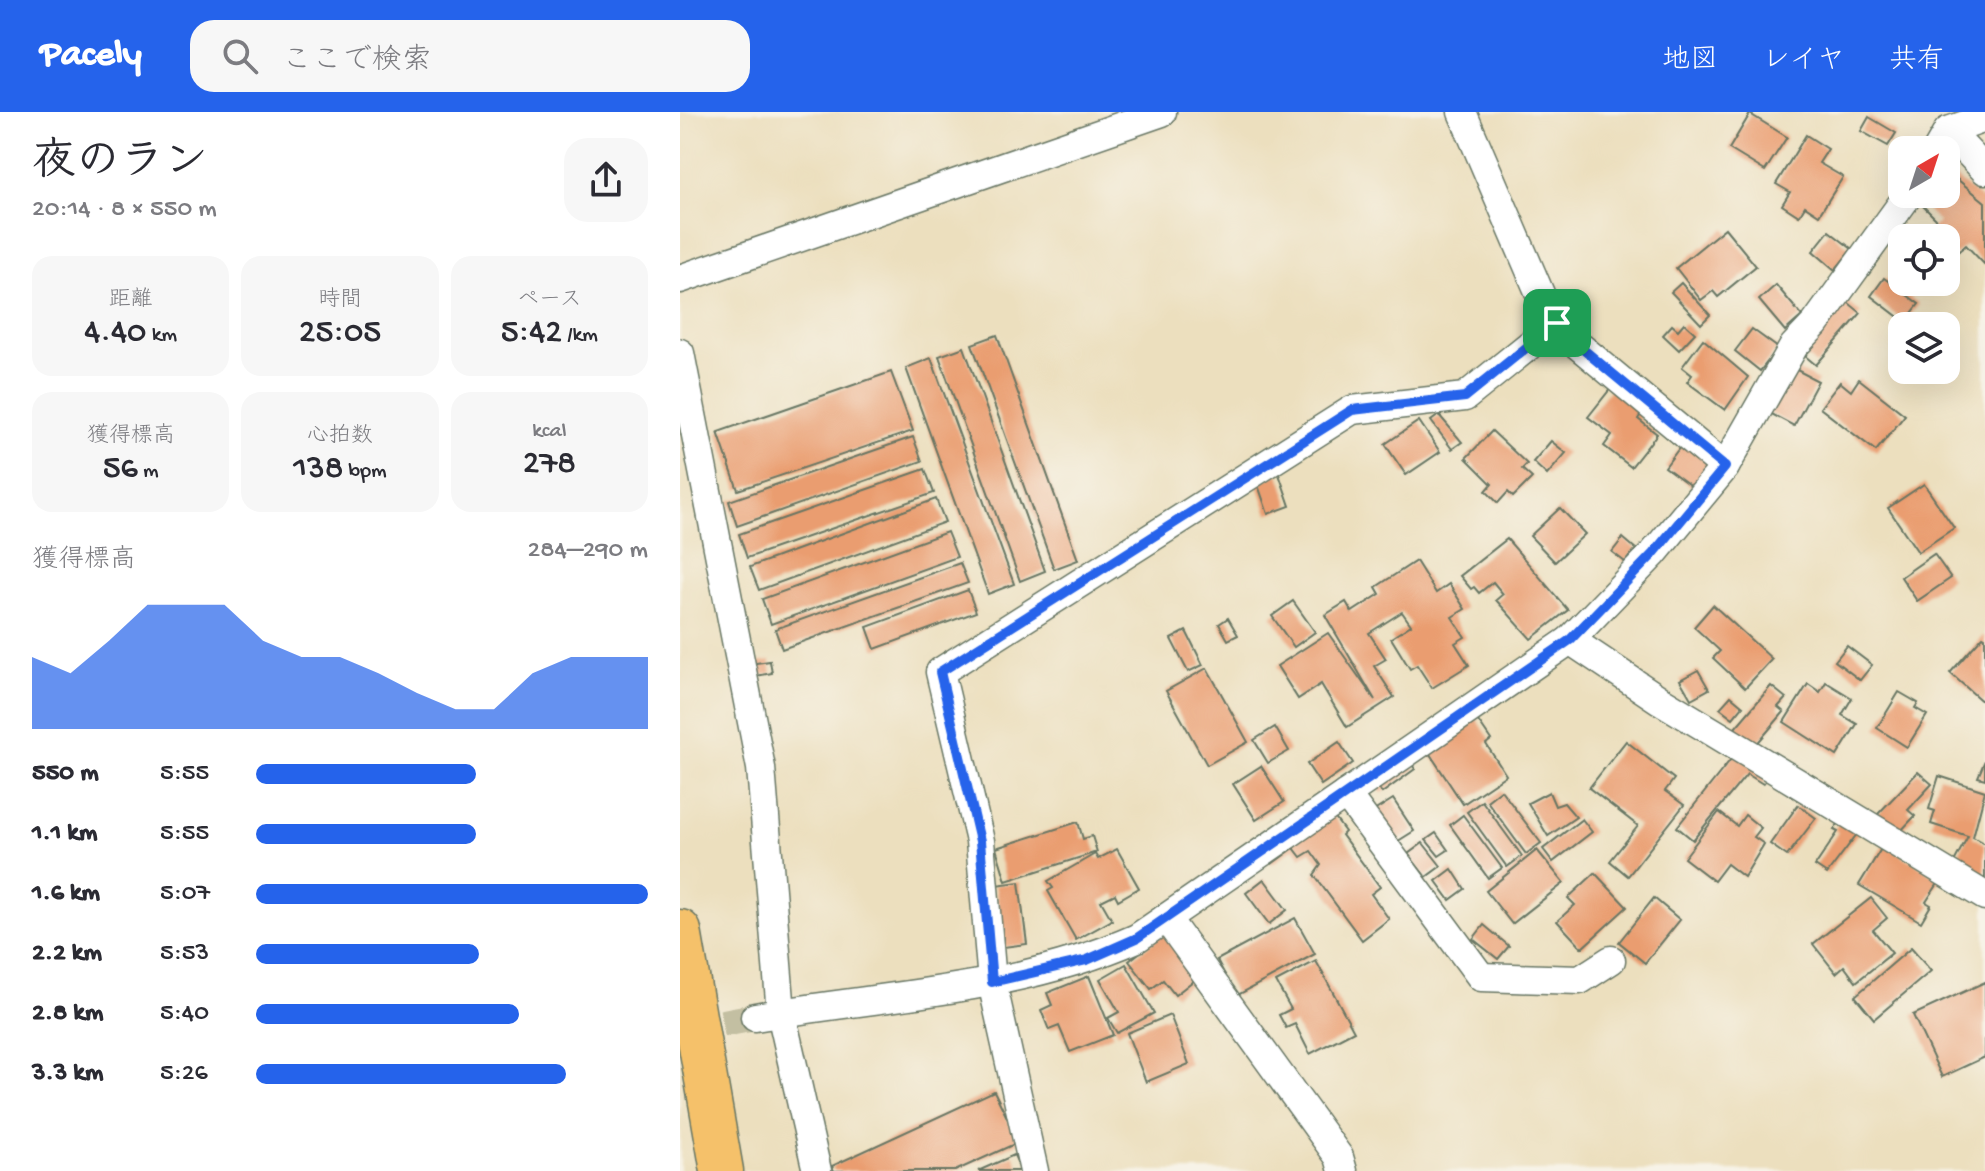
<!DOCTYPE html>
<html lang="ja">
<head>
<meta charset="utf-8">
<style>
	:root { --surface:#fff; --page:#f7f7f7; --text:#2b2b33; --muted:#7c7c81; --accent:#2563eb }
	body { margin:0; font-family:"Gochi Hand","Klee One",sans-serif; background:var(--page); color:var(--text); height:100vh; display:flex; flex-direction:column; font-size:30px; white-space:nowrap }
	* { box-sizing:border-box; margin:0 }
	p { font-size:26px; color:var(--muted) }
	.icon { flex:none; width:44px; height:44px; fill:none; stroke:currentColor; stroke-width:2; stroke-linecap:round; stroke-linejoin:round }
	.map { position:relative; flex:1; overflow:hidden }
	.panel { display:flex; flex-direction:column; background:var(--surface); width:680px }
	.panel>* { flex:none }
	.needle { width:52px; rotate:39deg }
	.controls { position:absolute; left:1208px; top:24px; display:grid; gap:16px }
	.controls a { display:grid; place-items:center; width:72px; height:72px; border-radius:16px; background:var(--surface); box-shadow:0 8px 32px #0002; font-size:40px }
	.pin { position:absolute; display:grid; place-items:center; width:68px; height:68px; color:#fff; margin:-34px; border-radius:16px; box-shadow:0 4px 12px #0006 }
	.round { display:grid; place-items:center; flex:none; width:84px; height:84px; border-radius:24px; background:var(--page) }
	.head { display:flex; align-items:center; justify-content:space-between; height:136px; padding:0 32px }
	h1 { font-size:44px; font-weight:600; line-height:60px }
	.metrics { display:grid; grid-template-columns:repeat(3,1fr); gap:12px; height:136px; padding:8px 32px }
	.metrics div { display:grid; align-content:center; border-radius:20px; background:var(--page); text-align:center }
	.metrics b { font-size:34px; font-weight:600 }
	.metrics small { font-size:22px; font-weight:400 }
	.metrics p { font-size:22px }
	.chart { height:224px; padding:16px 32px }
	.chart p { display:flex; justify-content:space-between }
	.chart svg { width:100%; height:144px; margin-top:8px; fill:var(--accent); opacity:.7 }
	ul { padding:0 32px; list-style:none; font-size:26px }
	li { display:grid; grid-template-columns:128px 96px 1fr; align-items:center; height:60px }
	li i { height:20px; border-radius:10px; background:var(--accent) }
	header { display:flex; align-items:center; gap:48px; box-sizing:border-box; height:112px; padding:0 40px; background:var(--accent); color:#fff }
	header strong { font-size:38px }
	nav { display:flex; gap:44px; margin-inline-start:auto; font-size:28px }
	.search { width:560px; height:72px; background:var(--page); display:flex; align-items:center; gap:20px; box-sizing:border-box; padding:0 28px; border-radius:24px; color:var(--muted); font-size:30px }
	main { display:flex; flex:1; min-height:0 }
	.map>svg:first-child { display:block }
	.building { fill:#ea9d70 }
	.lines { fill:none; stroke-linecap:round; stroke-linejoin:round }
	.minor-tunnel { stroke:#c3bfa2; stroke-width:28; stroke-dasharray:28 14; stroke-linecap:butt }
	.minor-casing { stroke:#677664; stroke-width:31 }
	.highway-casing { stroke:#677664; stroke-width:45 }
	.minor { stroke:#fff; stroke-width:28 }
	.highway { stroke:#f5c16b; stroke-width:42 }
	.route-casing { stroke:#fff; stroke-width:16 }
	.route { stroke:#2563eb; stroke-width:10 }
</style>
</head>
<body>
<header>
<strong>Pacely</strong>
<div class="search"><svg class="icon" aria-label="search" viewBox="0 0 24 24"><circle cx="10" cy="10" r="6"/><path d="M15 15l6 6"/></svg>ここで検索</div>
<nav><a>地図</a><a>レイヤ</a><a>共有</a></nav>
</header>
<main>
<section class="panel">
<div class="head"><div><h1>夜のラン</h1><p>20:14 · 8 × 550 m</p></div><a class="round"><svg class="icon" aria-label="share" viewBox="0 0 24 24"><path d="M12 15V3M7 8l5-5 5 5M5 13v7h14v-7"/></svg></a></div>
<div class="metrics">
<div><p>距離</p><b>4.40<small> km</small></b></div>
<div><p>時間</p><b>25:05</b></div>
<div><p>ペース</p><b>5:42<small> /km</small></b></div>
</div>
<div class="metrics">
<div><p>獲得標高</p><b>56<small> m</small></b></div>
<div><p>心拍数</p><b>138<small> bpm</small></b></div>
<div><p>kcal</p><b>278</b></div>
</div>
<div class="chart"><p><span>獲得標高</span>284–290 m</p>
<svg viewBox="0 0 160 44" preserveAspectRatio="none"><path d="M0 44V22L10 27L20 17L30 6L40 6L50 6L60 17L70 22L80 22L90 27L100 33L110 38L120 38L130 27L140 22L150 22L160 22V44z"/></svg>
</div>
<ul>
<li><b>550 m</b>5:55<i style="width:56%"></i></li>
<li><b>1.1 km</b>5:55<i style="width:56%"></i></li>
<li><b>1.6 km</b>5:07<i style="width:100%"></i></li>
<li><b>2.2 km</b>5:53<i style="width:57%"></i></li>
<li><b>2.8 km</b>5:40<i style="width:67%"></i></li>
<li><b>3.3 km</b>5:26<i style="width:79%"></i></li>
</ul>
</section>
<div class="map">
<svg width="1305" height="1059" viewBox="0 0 1305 1059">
	<rect width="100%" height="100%" fill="#f7f3e8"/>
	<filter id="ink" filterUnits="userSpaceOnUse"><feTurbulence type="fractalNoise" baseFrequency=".0125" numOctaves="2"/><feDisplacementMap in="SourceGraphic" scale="16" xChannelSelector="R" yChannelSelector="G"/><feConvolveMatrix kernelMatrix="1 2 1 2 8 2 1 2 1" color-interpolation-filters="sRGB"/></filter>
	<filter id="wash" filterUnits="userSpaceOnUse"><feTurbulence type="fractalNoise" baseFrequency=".006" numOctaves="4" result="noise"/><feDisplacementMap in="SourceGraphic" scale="32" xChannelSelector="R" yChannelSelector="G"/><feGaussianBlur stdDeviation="1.8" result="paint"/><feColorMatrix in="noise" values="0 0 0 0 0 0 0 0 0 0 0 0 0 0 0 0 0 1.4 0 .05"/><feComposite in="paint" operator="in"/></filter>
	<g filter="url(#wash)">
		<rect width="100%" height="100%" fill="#ecdfbe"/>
		<g id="blocks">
			<g class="building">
				<path d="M1070,2L1107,25L1085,59L1049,37Z"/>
				<path d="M1189,5L1216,21L1208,34L1181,19Z"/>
				<path d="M1126,23L1148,37L1139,51L1163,65L1139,103L1125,94L1119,104L1102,93L1110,80L1096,72Z"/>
				<path d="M1272,63L1305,90V153L1286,133L1273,144L1266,137V126H1256L1249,119L1259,110L1242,93L1253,82H1266V69Z"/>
				<path d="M1045,116L1076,154L1038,185L1033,179L1021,188L996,156Z"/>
				<path d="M1149,119L1172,137L1155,158L1133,139Z"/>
				<path d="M1204,166L1239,192L1225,210L1191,184Z"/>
				<path d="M1001,171L1030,203L1021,212L991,180Z"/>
				<path d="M1096,173L1122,204L1105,219L1079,188Z"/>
				<path d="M1164,187L1181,201L1136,253L1119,239Z"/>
				<path d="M1004,211L1015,221L999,238L983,223L992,213L998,218Z"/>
				<path d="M1072,217L1098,236L1080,259L1055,239Z"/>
				<path d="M317,223L398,448L374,457L292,232Z"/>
				<path d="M1023,227L1068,265L1045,298L1007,270L1012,263L1002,255Z"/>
				<path d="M284,235L365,459L340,469L259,244Z"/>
				<path d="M251,246L334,472L308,482L226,256Z"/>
				<path d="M1111,255L1138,269L1114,314L1088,300Z"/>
				<path d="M211,260L233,319L58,378L38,320Z"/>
				<path d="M1179,267L1225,303L1196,339L1140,296L1160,270L1171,279Z"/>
				<path d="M931,276L962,301L958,307L977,322L951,355L924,334L932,323L908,305Z"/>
				<path d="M759,303L782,330L772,337L751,309Z"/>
				<path d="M739,309L760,340L726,363L705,332Z"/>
				<path d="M812,319L847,352L842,357L852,366L833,385L828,380L818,391L806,379L812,372L786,346Z"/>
				<path d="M233,325L242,349L57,414L49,389Z"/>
				<path d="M871,329L886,341L867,363L853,350Z"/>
				<path d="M1003,331L1033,354L1015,377L985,355Z"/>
				<path d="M245,357L254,381L67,446L59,422Z"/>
				<path d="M599,362L610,394L588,402L577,370Z"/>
				<path d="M1244,372L1274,416L1238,440L1208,396Z"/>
				<path d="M256,387L265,410L79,478L70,455Z"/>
				<path d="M880,396L905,422L875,450L850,424Z"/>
				<path d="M267,420L277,445L91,512L82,487Z"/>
				<path d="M943,426L956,437L945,450L932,440Z"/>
				<path d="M827,427L888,498L851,527L816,488L823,482L813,470L799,481L794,475L791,477L780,464Z"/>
				<path d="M1254,442L1271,466L1237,489L1221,465Z"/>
				<path d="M736,449L756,481L769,472L785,497L772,505L785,525L775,531L789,553L752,576L737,553L730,557L711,526L731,513L722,500L689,521L706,547L694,554L714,585L667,615L641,572L618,587L597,554L648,521L695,588L645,503L666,490L672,500L700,482L696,475Z"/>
				<path d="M280,451L288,471L102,537L95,517Z"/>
				<path d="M288,478L296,500L195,537L187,515Z"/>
				<path d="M613,489L635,520L614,535L592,504Z"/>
				<path d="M1033,493L1092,547L1065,576L1033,546L1040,539L1014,515Z"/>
				<path d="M548,506L558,523L548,528L539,512Z"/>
				<path d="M506,519L523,553L508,560L491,527Z"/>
				<path d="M1303,524L1305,525V592L1270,561Z"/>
				<path d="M1167,534L1192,553L1180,568L1155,549Z"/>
				<path d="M90,549L92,561L71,565L69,552Z"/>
				<path d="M527,556L568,630L527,653L486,579Z"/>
				<path d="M1018,558L1029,577L1011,587L1000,568Z"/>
				<path d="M1146,570L1172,586L1162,603L1177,612L1157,644L1104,610L1128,572L1140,580Z"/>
				<path d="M1091,574L1106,586L1098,595L1104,600L1075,634L1055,616Z"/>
				<path d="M1219,580L1238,591L1235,596L1247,603L1227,635L1197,616Z"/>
				<path d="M1051,584L1063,594L1053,606L1040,596Z"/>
				<path d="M794,603L811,628L806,632L826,663L783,692L746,636Z"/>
				<path d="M595,615L609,639L588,651L574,628Z"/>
				<path d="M946,629L994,667L985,679L1004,693L948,764L930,749L958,714L909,676Z"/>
				<path d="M659,630L673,651L641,673L627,652Z"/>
				<path d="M1055,642L1090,662L1083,672L1067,662L1013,728L997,715Z"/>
				<path d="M728,647L735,657L702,681L695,671Z"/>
				<path d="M1305,648V667L1298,665Z"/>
				<path d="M581,654L604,690L576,708L553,672Z"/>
				<path d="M1238,660L1252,672L1228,698L1235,704L1217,723L1197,703Z"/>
				<path d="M1259,664L1305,679L1293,725L1305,732V768L1274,750L1288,724L1251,712L1255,699L1249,697Z"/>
				<path d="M821,678L861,731L846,742L807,689Z"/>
				<path d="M869,680L875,694L884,691L896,705L868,724L848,691Z"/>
				<path d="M713,687L734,719L715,731L694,699Z"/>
				<path d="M802,689L842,744L827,755L787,700Z"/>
				<path d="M1118,693L1136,706L1107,744L1090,732Z"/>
				<path d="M1039,700L1057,714L1065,703L1081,716L1074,725L1084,732L1064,765L1047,752L1034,769L1004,746Z"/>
				<path d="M651,701L665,720L662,723L700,775L691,782L709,807L682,828L634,763L641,753L631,739L621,745L614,736L592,752L588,747Z"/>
				<path d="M783,703L822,756L808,766L770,713Z"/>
				<path d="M1162,706L1180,718L1147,762L1135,754L1158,720L1154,718Z"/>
				<path d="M902,707L912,720L873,750L863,737Z"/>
				<path d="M398,710L403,727L412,724L417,740L326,769L316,736Z"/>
				<path d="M756,721L768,738L759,744L746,728Z"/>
				<path d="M743,731L761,754L746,765L728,742Z"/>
				<path d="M1204,732L1261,767L1246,790L1251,793L1241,810L1179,773Z"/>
				<path d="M437,737L459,776L438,788L435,782L421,789L432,808L396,828L368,779L373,776L368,769L415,742L418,747Z"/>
				<path d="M857,738L884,771L832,812L806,779Z"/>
				<path d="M772,757L785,777L770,788L756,769Z"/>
				<path d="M915,761L947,795L902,836L877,809L895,793L888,786Z"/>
				<path d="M584,767L607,798L589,812L566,781Z"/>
				<path d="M339,770L347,832L324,835L315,773Z"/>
				<path d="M974,786L1000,808L965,851L939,830Z"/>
				<path d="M1191,786L1207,806L1193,818L1212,841L1176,870L1164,854L1156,861L1133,832Z"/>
				<path d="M615,806L635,842L556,884L537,848Z"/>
				<path d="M804,813L829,834L818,847L793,827Z"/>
				<path d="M483,822L522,862L495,883L483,868L471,877L449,849Z"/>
				<path d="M1231,836L1251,859L1194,907L1175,884Z"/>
				<path d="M636,849L674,919L630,942L615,912L606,916L599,903L611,897L596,870Z"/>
				<path d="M446,852L474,901L437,921L428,906L439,900L420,867Z"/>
				<path d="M409,864L433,923L390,940L379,914L369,918L361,898L372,893L367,881Z"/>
				<path d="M1305,870V945L1262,965L1233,903Z"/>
				<path d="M490,903L509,952L466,970L447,921Z"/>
				<path d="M314,979L339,1030L275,1059H154L152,1054Z"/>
				<path d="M334,1043L341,1059H298Z"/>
			</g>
		</g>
	</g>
	<g filter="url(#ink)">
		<use href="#blocks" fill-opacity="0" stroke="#677664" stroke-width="2"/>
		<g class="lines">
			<path class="minor-tunnel" d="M1,919L75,905"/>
			<defs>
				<g id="minor">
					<path d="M782,0L867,198L887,224L1045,355"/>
					<path d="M1268,19L1305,58"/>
					<path d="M1257,38L1268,19L1305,6"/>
					<path d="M0,167L482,0"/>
					<path d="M0,241L81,656L101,901L137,1059"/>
					<path d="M890,528L980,588L1305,784"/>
					<path d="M666,682L801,865L900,868L931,848"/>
					<path d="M486,806L659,1045L663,1059"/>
					<path d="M75,905C203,883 337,879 457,826L890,528L973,442L1045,355L1114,234L1135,212L1229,82"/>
					<path d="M354,1059L312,870L300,729L260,560L672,298L785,285L877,211"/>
				</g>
				<path id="highway" d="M0,819L42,1059"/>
			</defs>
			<use href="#minor" class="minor-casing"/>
			<use href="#highway" class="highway-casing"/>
			<use href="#minor" class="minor"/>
			<use href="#highway" class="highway"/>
		</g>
	</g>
	<g class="lines" filter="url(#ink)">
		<defs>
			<path id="route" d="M877,211L887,224L1045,355L973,442L890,528L457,826L407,848L312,870L300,729L260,560L672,298L785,285Z"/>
		</defs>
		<use href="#route" class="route-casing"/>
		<use href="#route" class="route"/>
	</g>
</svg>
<div class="controls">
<a><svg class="needle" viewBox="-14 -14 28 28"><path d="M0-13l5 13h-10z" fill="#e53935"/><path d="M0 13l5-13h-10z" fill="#7c7c81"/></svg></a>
<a><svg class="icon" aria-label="locate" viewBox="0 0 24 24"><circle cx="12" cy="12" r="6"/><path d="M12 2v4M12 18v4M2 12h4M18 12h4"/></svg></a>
<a><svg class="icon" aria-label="layers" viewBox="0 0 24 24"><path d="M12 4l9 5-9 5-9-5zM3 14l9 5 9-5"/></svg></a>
</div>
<div class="pin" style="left:877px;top:211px;background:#1e9e55"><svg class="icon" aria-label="arrive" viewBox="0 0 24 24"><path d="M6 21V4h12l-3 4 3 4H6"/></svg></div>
</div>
</main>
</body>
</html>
